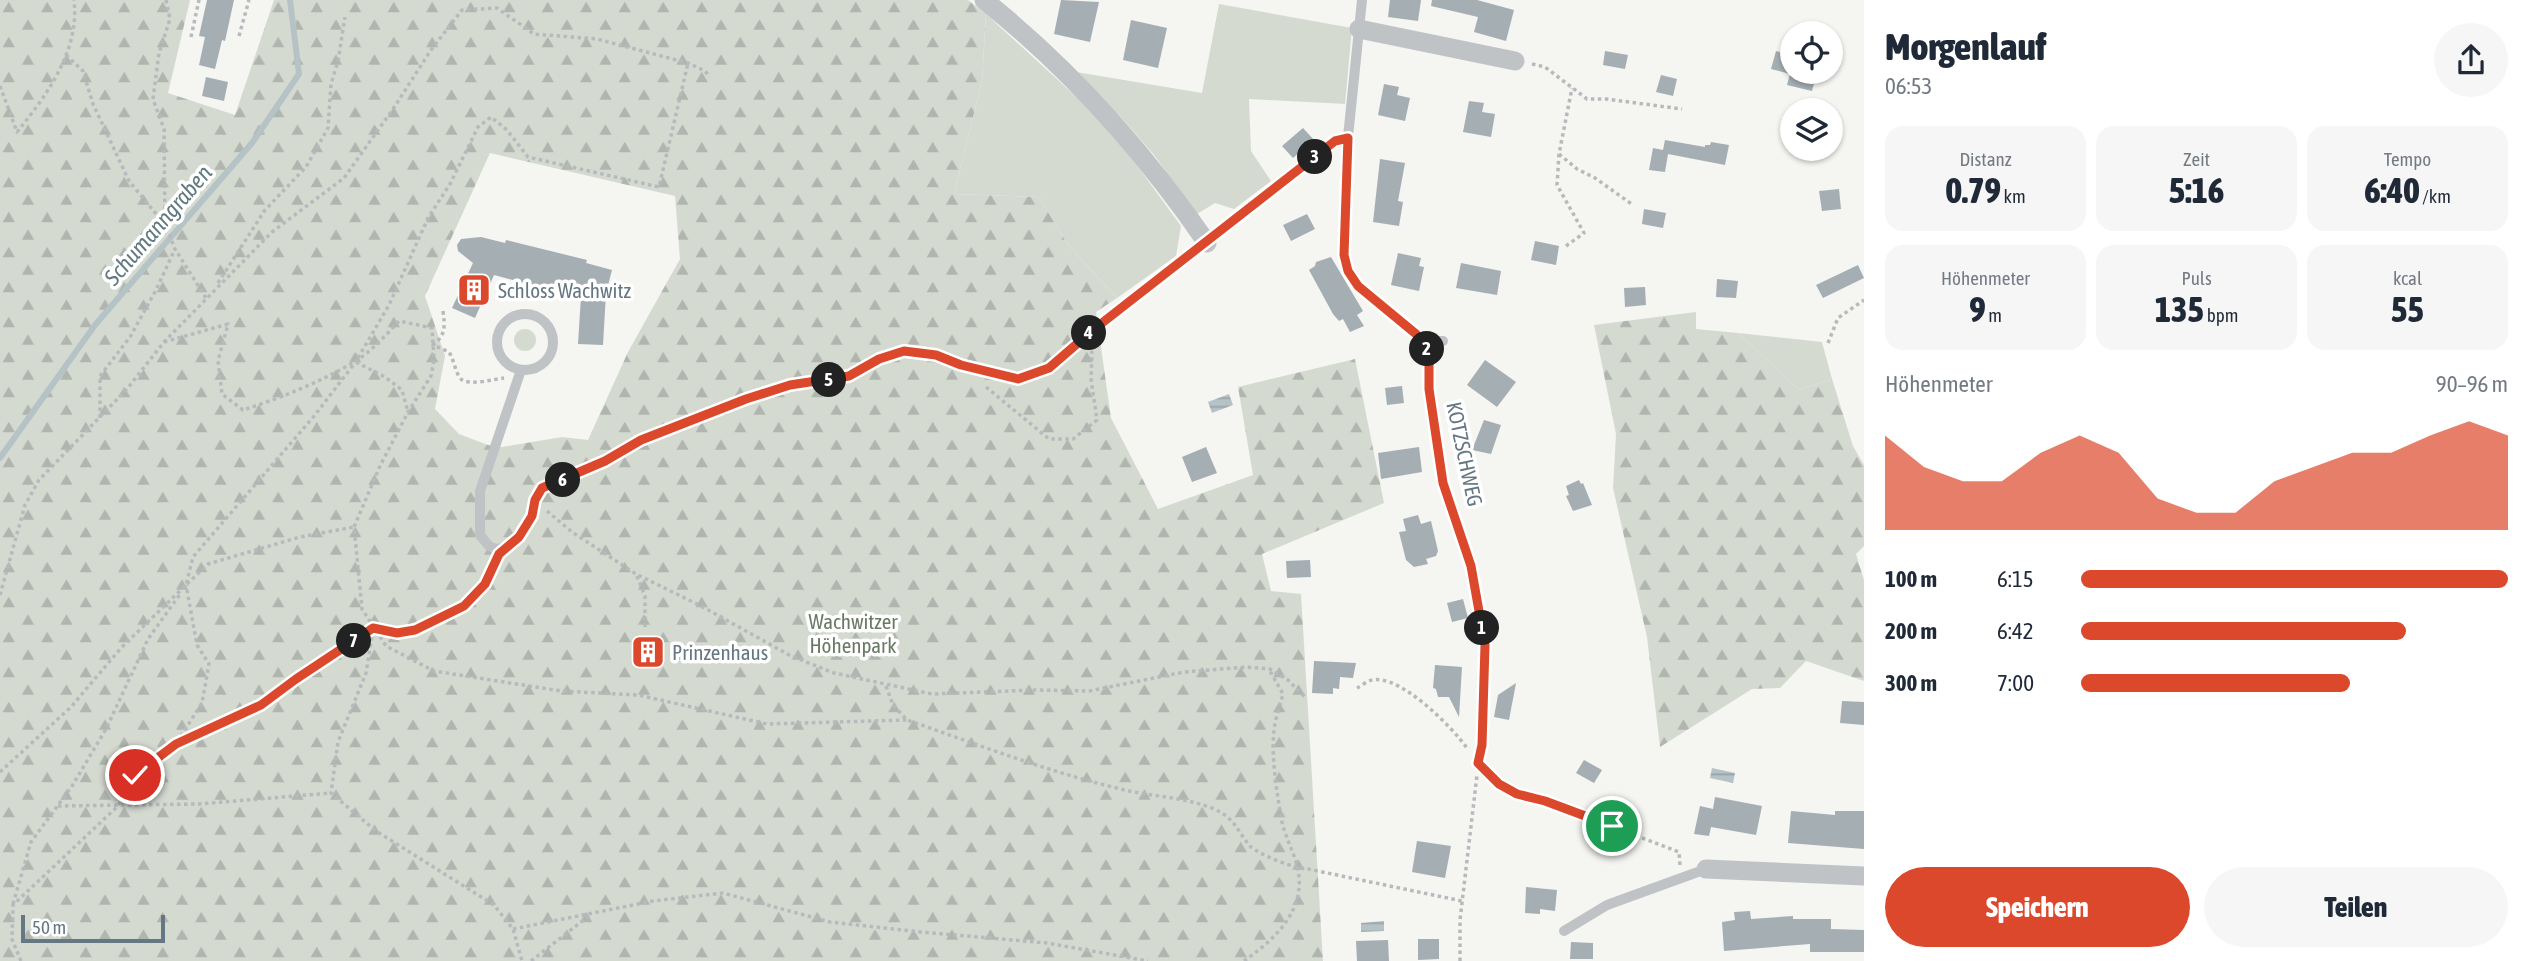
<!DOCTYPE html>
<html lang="de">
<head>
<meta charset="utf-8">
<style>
	:root { --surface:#fff; --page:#f6f6f7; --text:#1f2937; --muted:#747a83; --accent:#dc482b }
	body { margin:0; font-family:"Asap Condensed",sans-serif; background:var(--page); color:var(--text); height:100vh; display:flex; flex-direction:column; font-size:26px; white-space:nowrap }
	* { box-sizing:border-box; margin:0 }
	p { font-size:23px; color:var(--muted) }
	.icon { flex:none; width:38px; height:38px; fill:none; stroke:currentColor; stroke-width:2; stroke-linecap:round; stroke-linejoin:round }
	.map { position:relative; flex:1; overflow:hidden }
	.details { display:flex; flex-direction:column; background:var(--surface); width:665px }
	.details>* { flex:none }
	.buttons { position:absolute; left:1780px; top:21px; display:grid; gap:14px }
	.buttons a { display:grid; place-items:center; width:63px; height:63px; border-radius:50%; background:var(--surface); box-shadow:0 2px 5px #0004; font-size:35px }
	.scale { position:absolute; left:21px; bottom:18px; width:144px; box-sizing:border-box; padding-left:7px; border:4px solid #657782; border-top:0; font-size:19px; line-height:24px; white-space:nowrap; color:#657782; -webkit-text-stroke:5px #fff; paint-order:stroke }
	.pin { position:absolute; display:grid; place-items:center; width:60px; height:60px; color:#fff; margin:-30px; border:4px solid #fff; border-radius:50%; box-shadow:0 2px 7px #0007 }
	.km { position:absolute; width:35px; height:35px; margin:-18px; border-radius:50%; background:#222; color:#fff; font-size:19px; line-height:35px; text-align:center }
	.round { display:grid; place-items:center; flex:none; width:74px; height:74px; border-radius:37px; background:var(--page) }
	.headline { display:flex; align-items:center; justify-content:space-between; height:119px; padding:0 21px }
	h1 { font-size:38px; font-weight:800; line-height:52px }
	.stats { display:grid; grid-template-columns:repeat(3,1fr); gap:10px; height:119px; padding:7px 21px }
	.stats div { display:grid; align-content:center; border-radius:18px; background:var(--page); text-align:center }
	.stats b { font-size:35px; font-weight:800 }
	.stats small { font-size:19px; font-weight:400 }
	.stats p { font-size:19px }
	.chart { height:196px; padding:14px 21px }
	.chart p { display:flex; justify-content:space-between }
	.chart svg { width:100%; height:126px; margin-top:7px; fill:var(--accent); opacity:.7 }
	.button { display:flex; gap:14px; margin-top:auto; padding:14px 21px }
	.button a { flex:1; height:80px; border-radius:42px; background:var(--accent); color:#fff; font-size:28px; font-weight:800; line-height:80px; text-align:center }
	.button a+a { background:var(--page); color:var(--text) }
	ul { padding:0 21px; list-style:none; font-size:23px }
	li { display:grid; grid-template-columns:112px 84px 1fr; align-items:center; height:52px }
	li i { height:18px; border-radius:9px; background:var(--accent) }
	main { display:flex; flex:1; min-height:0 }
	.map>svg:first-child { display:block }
	.green { fill:#d5dad1 }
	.forest { fill:url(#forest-firs); fill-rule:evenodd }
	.water { fill:url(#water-rules) }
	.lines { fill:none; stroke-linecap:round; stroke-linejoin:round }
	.stream { stroke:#b5c3c6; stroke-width:6 }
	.building { fill:#a5aeb3 }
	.path { stroke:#b7babc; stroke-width:3.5; stroke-dasharray:3.5 3.5; stroke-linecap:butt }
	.lane { stroke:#bfc3c6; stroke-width:10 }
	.street { stroke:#bfc3c6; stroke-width:19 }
	.route-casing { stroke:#fff; stroke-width:14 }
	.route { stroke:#dc482b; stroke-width:9 }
	.labels { text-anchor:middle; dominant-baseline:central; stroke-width:7; stroke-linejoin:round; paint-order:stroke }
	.poi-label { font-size:21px; fill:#657782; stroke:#fff; text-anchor:start }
	.street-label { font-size:21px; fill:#657782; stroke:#fff }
	.park-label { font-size:21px; fill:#6a7964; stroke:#fff }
	.water-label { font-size:23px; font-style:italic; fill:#61797f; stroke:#fff }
</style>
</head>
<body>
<main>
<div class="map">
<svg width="1864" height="961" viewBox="0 0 1864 961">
	<defs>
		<pattern id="forest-firs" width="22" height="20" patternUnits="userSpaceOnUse" patternTransform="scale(1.75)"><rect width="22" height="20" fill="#d5dad1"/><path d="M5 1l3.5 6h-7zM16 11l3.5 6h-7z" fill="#b0b6af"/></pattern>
		<pattern id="water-rules" width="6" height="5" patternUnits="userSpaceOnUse" patternTransform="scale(1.75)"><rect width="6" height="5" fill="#b5c3c6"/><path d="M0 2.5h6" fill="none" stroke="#97a3a6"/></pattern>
	</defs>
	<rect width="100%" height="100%" fill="#f5f5f2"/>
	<g class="green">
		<path d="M1219,4L1352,28L1345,104L1249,99L1251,151L1271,181L1234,209L1215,203L1197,214L1154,155L1120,116L1070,71L1202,93Z"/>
		<path d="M986,14L1109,127L1181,226L1176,256L1117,298L1068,245L1039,197L954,194L982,81Z"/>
		<circle cx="525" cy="340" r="11"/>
		<path d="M1738,333L1822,342L1832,379L1799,390Z"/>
	</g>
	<g class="forest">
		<path d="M0,0H190L168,93L235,115L274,0H968L986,14L982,81L954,194L1039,197L1068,245L1117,298L1096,312L1111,418L1158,509L1253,475L1238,387L1355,359L1384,503L1262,554L1271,591L1301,594L1323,961H0ZM490,153L675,196L680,259L628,352L588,440L562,437L502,447L488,445L459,434L435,409L445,356L425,296Z"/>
		<path d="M1696,312V329L1738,333L1799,390L1832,379L1853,446L1864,465V546L1856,554L1864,580V681L1806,661L1780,688L1752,689L1660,747L1647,637L1613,488L1616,434L1594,325Z"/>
	</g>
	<g class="water">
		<path d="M1229,394L1233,405L1212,413L1208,402Z"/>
		<path d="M1712,768L1735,773L1733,783L1710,778Z"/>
		<path d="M1384,921V931L1361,932V923Z"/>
	</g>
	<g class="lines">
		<path class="stream" d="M0,458L95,325L252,143L299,74L290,0"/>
	</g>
	<g class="building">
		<path d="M207,0H234L225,41L222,40L215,69L199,65L205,37L199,36Z"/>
		<path d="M1061,0L1099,2L1090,42L1054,34Z"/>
		<path d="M1390,0H1421L1418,21L1388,17Z"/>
		<path d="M1432,0H1477L1514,10L1506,41L1474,32L1478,17L1431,6Z"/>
		<path d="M1131,20L1167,28L1158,68L1123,60Z"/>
		<path d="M1605,51L1628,55L1625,69L1603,65Z"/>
		<path d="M1776,51L1792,55V72H1817L1812,91L1787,85L1790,74L1771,69Z"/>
		<path d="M1661,75L1677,79L1673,96L1656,92Z"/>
		<path d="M206,77L228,82L224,101L202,96Z"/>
		<path d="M1384,84L1399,87L1397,95L1410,98L1405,121L1378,115Z"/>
		<path d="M1469,101L1484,103L1482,112L1495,114L1491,137L1463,132Z"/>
		<path d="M1303,128L1314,140L1293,158L1282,146Z"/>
		<path d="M1665,140L1705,147V145H1710L1711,142L1729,145L1725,165L1668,154L1665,172L1649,170L1653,148L1663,150Z"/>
		<path d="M1380,159L1405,163L1398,201L1403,202L1399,226L1373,222Z"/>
		<path d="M1839,189L1841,209L1822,211L1819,191Z"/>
		<path d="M1644,209L1666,213L1663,228L1642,224Z"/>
		<path d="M1307,214L1315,229L1291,241L1283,225Z"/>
		<path d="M481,237L505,243L506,240L587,260L586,263L612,270L606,293L603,345L578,344L581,296L548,289L545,301L524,296L528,284L494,275L475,318L452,308L473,263L458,251L457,245L461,239Z"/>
		<path d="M1535,241L1559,246L1556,265L1531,260Z"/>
		<path d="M1398,253L1421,258L1419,266L1424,267L1419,291L1391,285Z"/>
		<path d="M1331,257L1363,311L1357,315L1364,326L1350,332L1343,319L1339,321L1333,314L1309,270L1315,266L1316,262Z"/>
		<path d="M1461,263L1501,271L1497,295L1456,288Z"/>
		<path d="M1858,265L1864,278L1823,298L1816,285Z"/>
		<path d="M1717,279L1738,281L1736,298L1716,297Z"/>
		<path d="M1645,287L1646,305L1625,307L1624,288Z"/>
		<path d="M1485,360L1516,382L1497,407L1467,385Z"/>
		<path d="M1402,386L1404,403L1387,405L1385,388Z"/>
		<path d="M1484,420L1501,425L1491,454L1472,450Z"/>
		<path d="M1206,447L1217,473L1192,482L1182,457Z"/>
		<path d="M1419,447L1422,472L1381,479L1378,453Z"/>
		<path d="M1579,480L1581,484L1583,483L1592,505L1573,511L1566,496L1569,495L1566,486Z"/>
		<path d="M1418,515L1421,524L1431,521L1438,551L1436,556L1426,559L1428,564L1414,567L1406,560L1399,532L1406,531L1403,519Z"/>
		<path d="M1310,560L1311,577L1287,578L1286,561Z"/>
		<path d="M1463,599L1468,618L1452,622L1447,603Z"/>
		<path d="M642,641L658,646L654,663L637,658Z"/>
		<path d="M1314,661L1356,663L1353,678L1340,677L1339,689L1333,688V694L1312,693Z"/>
		<path d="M1435,665L1462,667L1459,717L1449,697H1438L1436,689L1433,688Z"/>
		<path d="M1516,683L1509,720L1494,717L1498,695Z"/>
		<path d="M1842,701L1864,702V725L1840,723Z"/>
		<path d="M1584,760L1602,770L1594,783L1576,773Z"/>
		<path d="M1715,797L1762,806L1756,835L1711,827L1709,836L1694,834L1700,806L1713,809Z"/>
		<path d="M1791,811L1835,815V811H1864V849L1788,843Z"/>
		<path d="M1417,841L1451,846L1445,878L1412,872Z"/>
		<path d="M1526,887L1557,890L1555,911L1540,909V914L1525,913Z"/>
		<path d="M1750,911L1751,919L1793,916V919H1831V929L1864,930V952H1810V944L1724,951L1722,922L1735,920L1734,912Z"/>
		<path d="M1418,939H1439V959L1418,960Z"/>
		<path d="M1388,940L1389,961H1357L1356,941Z"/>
		<path d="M1571,942L1593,943V959H1570Z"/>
	</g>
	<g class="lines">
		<g class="path">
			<path d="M239,36L249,0"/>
			<path d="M191,37L199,0"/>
			<path d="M66,55L83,71L93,104L129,181L166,226L175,249L206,298"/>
			<path d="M1532,64L1545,67L1587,99H1606L1682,109"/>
			<path d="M0,86L17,132C47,95 80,50 74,0"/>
			<path d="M1559,154L1577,169L1595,178L1633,205"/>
			<path d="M165,223L164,129L153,99L159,53L170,19L166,0"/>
			<path d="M1566,246L1584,233L1557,185L1559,154L1572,88"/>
			<path d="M218,283L265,210L306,167L328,128L331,84L338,61L345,17"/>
			<path d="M443,311C445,326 446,335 433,345L449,352C454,360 455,371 460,378C467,387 494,379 504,378"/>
			<path d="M164,342L228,324L218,361L222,394L243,410C278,399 323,381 354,362C371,352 385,336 399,321L432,328L434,360L431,376L408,412L380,466L354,527L362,609L386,646L434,671L561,691L638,695L767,724L907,720"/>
			<path d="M1828,343L1838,318L1864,300"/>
			<path d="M358,358L389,305L428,218L450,184L478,127L491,117L507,130L528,157L659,187L688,63"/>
			<path d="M356,362L385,377L402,390L408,412"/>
			<path d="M986,387L1049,439H1073L1097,420L1091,379L1092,351"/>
			<path d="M100,418V376L130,337L156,290L175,249"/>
			<path d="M547,511L572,532L636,574L701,606L791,656L834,673L932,694L1034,690L1089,691L1184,672L1246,667L1270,669L1288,680L1305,697"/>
			<path d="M637,576L645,596V628"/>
			<path d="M187,584L208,564L300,537L354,527"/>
			<path d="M0,595L25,505L39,480L127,389L164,342L272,232L344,178L393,109L431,50L462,10L497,8L534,34L597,39L688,63L705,71L710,77"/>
			<path d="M373,630L366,673L338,742L331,793L376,831L494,905L513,929L522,961"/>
			<path d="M886,686L893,705L907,720C979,745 1051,773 1125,790C1154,797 1186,797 1214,809C1235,818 1237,831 1250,846C1259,855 1296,869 1308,869L1462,901"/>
			<path d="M1357,688C1361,686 1367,681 1372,680C1400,674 1452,727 1467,748"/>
			<path d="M177,742L202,703L209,664L197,645L186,585"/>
			<path d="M0,772L71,707L121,648L186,585L193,557L315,415L354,364"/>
			<path d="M1488,773C1509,794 1534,797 1561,807C1600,822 1640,837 1679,852L1680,865"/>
			<path d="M58,806L199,804L331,793"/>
			<path d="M13,904L31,842L72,786L106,729L148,639L181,593"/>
			<path d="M513,929L653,901L723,893L830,922L921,932L1047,943L1148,961"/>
			<path d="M21,961L12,939L13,905L118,806L135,775L176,744L261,705L296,679L373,628L397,633L415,630L464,606L485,584L496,562"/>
			<path d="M531,961L590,915"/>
			<path d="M1244,961C1275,939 1306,911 1298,869C1294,852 1284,835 1281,817C1277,793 1271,756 1274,731C1275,719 1280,706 1283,694L1270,671"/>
			<path d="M1460,961V920L1477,775"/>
		</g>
		<g class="lane">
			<path d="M1362,0L1348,137L1344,255L1347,271L1358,286L1416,334L1426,347L1429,357V389L1443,483L1471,566L1485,645L1482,745L1478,763"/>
			<circle cx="525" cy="342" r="28"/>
			<path d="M1422,341H1443"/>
			<path d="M521,370L480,491V535L489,546L496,549L508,547L519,537L532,516L535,500L543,488L553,483L571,477L605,461L641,440L746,399L790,385L849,376L879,359L904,351L936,355L961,364L1018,379L1049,368L1093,330L1335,141L1348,137"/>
			<path d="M1564,931L1607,905L1706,869"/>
		</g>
		<g class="street">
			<path d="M984,0C1069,68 1145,153 1207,243"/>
			<path d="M1359,29L1515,61"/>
			<path d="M1706,869L1864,876"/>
		</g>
	</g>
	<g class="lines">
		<defs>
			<path id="route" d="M135,775L176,744L261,705L296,679L373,628L397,633L415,630L464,606L485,584L499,554L519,537L532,516L535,500L542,488L605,461L641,440L746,399L790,385L849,376L879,359L904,351L936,355L961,365L1018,379L1049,368L1093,330L1335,141L1348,138L1344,255L1348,271L1358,286L1416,334L1426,347L1429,357V389L1443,483L1471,566L1485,645L1482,745L1478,763L1499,784L1517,794L1545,801L1612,826"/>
		</defs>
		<use href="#route" class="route-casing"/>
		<use href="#route" class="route"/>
	</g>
	<defs>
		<symbol id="building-square" viewBox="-11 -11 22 22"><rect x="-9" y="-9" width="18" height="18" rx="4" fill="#dc482b" stroke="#fff"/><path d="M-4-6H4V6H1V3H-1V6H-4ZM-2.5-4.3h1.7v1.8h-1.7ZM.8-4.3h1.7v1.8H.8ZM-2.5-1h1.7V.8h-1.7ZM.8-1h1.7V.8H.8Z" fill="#fff"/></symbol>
	</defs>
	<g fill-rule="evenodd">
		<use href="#building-square" x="455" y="271" width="38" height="38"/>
		<use href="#building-square" x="629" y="633" width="38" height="38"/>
	</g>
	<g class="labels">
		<g class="poi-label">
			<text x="498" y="290">Schloss Wachwitz</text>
			<text x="672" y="652">Prinzenhaus</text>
		</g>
		<g class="street-label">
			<text transform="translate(1465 454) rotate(78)">KOTZSCHWEG</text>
		</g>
		<g class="park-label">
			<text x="853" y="621">Wachwitzer<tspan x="853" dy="24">Höhenpark</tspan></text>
		</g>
		<g class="water-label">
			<text transform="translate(158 225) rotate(-49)">Schumanngraben</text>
		</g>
	</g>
</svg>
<div class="buttons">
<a><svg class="icon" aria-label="locate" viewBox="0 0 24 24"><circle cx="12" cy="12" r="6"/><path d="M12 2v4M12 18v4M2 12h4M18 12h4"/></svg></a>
<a><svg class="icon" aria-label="layers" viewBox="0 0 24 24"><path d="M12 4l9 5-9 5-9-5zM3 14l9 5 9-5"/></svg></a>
</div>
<div class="scale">50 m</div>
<div class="pin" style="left:1612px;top:826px;background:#1e9e55"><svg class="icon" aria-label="arrive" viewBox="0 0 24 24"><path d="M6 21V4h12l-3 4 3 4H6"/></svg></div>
<div class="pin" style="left:135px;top:775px;background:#d93025"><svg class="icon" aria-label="check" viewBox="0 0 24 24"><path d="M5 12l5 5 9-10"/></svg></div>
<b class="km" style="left:1482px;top:628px">1</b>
<b class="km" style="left:1427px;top:349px">2</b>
<b class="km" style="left:1315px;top:157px">3</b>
<b class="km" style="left:1089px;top:333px">4</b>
<b class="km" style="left:829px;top:380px">5</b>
<b class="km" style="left:563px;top:480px">6</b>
<b class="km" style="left:354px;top:641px">7</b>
</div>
<section class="details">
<div class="headline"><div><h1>Morgenlauf</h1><p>06:53</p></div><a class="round"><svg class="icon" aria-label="share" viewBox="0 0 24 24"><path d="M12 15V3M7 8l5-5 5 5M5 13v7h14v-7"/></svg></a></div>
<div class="stats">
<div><p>Distanz</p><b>0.79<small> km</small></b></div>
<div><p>Zeit</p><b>5:16</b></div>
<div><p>Tempo</p><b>6:40<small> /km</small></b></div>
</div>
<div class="stats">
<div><p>Höhenmeter</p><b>9<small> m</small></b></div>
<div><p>Puls</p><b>135<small> bpm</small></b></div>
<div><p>kcal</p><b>55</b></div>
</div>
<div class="chart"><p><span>Höhenmeter</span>90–96 m</p>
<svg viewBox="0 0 160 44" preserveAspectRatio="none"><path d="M0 44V11L10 22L20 27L30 27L40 17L50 11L60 17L70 33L80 38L90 38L100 27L110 22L120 17L130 17L140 11L150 6L160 11V44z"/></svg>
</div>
<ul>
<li><b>100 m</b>6:15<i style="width:100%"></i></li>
<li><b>200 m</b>6:42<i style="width:76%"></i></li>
<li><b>300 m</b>7:00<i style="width:63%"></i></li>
</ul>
<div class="button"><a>Speichern</a><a>Teilen</a></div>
</section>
</main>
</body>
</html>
